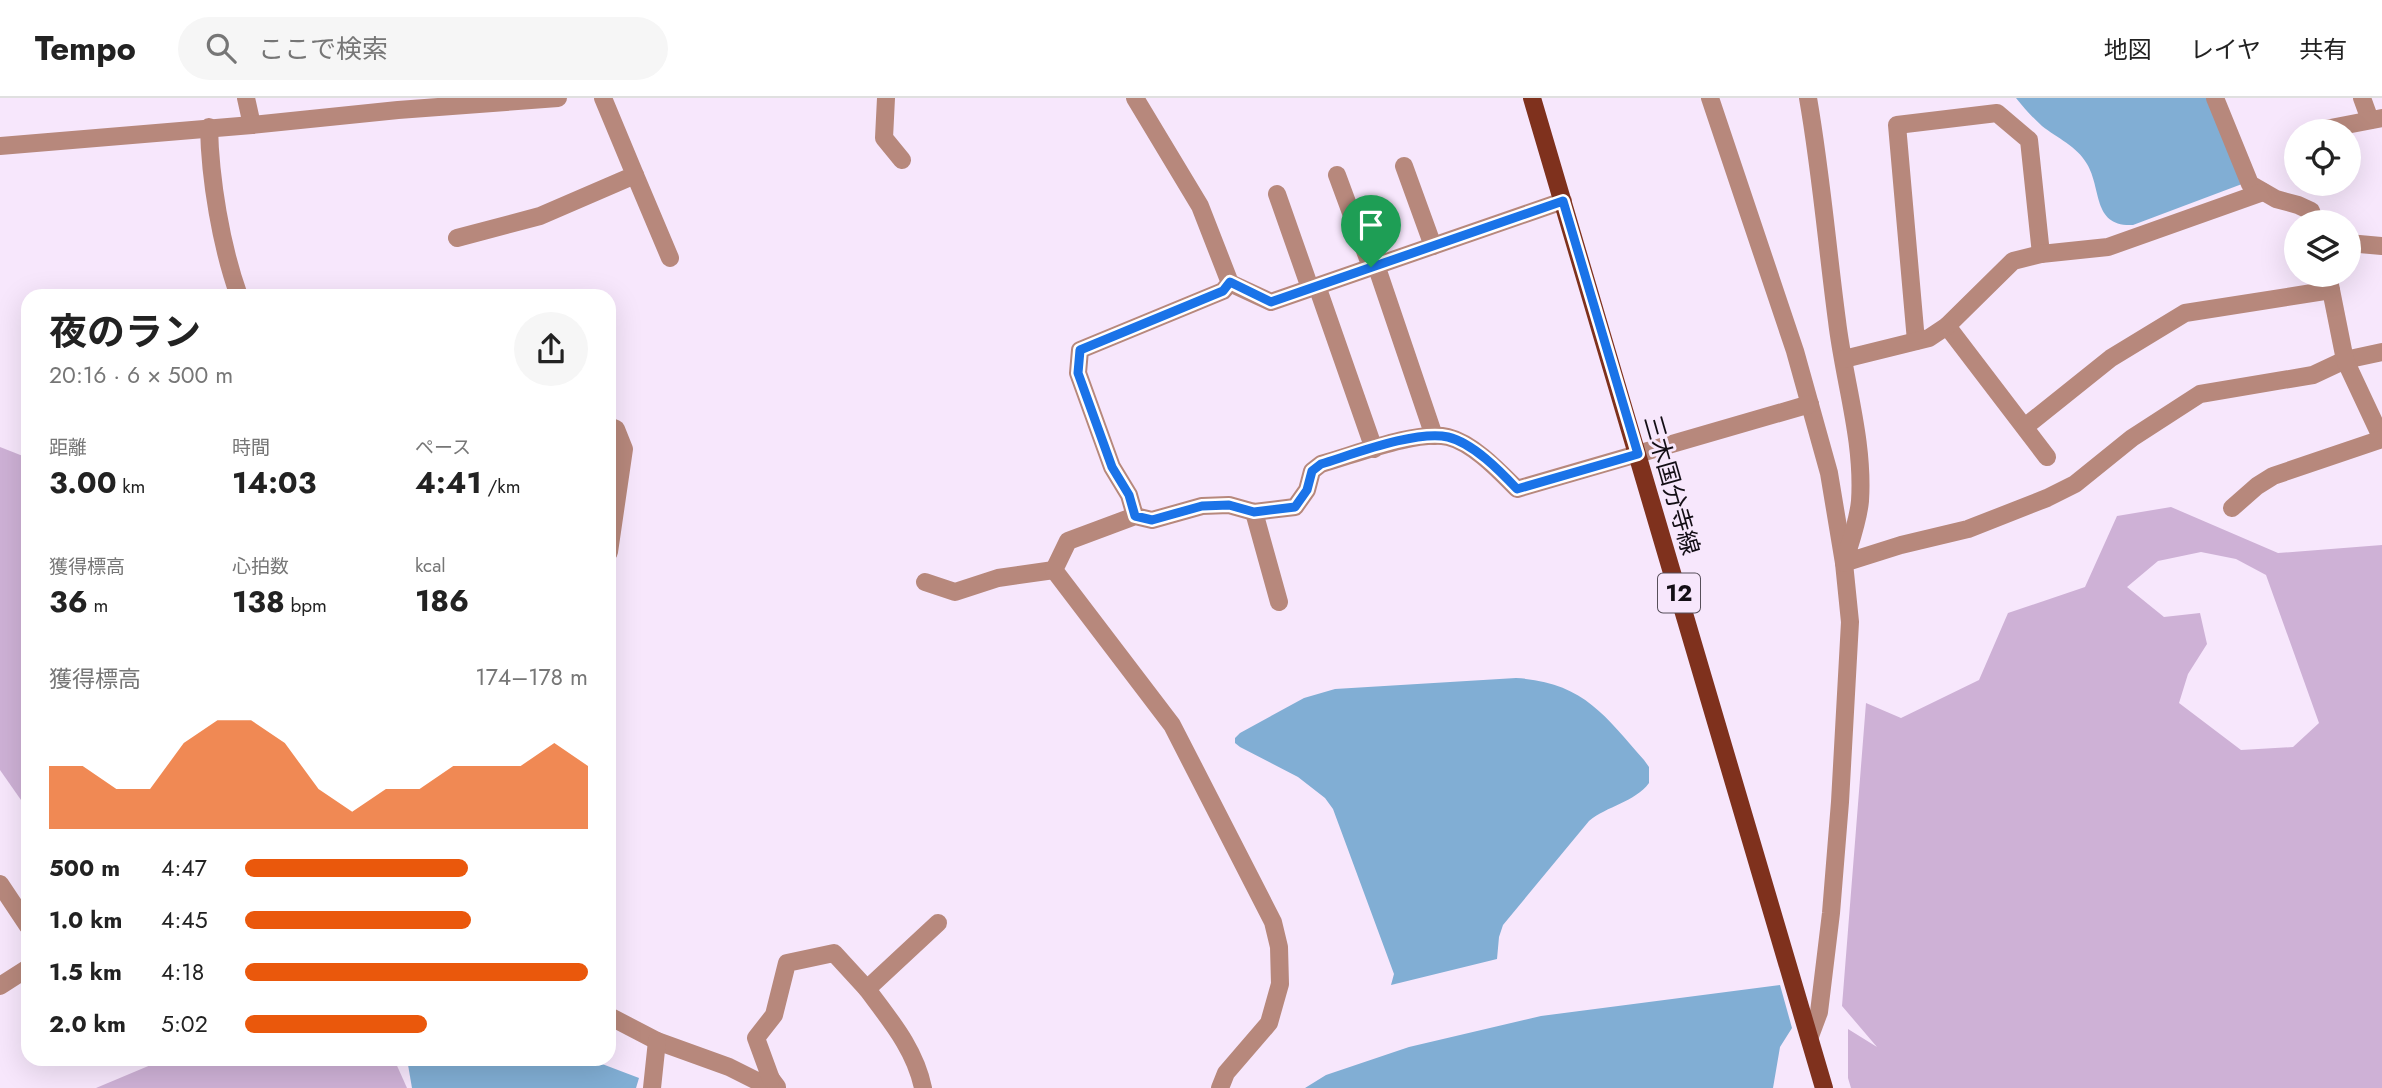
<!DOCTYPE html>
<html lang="ja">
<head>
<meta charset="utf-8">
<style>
	:root { --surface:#fff; --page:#f6f6f6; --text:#222; --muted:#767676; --line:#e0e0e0; --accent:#ea580c }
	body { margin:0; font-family:Jost,"Noto Sans JP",sans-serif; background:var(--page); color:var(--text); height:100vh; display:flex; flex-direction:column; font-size:26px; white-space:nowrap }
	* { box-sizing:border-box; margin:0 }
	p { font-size:23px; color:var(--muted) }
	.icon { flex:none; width:38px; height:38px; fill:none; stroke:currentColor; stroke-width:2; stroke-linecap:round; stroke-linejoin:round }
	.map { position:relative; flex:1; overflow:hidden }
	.side { position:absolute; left:21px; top:191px; width:595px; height:777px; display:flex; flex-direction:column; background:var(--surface); border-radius:21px; box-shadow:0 7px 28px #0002 }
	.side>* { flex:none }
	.buttons { position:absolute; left:2284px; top:21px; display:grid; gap:14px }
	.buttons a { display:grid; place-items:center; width:77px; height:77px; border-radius:50%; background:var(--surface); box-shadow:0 7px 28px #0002; font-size:35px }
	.pin { position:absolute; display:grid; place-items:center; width:60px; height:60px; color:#fff; margin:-72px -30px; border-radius:50% 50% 50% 0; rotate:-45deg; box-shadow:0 0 7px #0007 }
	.pin .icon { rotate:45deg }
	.round { display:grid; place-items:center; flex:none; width:74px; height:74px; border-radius:37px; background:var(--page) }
	.head { display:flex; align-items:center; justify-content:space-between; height:119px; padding:0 28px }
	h1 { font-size:38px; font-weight:700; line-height:52px }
	.metrics { display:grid; grid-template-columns:repeat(3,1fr); gap:10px; height:119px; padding:7px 28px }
	.metrics div { display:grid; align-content:center }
	.metrics b { font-size:30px; font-weight:700 }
	.metrics small { font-size:19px; font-weight:400 }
	.metrics p { font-size:19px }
	.chart { height:196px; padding:14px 28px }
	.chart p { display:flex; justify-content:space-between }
	.chart svg { width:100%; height:126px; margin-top:7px; fill:var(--accent); opacity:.7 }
	ul { padding:0 28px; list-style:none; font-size:23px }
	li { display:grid; grid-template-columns:112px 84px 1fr; align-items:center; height:52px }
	li i { height:18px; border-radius:9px; background:var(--accent) }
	header { display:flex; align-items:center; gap:42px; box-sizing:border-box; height:98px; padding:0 35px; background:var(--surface); border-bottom:2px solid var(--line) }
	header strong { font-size:33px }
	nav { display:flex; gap:38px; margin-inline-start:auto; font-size:24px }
	.search { width:490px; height:63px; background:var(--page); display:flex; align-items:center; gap:18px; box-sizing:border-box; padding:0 24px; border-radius:38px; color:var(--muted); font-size:26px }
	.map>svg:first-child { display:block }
	.green { fill:#ceb1d6; fill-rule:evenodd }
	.water { fill:#81aed4 }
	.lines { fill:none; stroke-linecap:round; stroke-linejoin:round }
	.minor { stroke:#b7887c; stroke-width:18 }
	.major { stroke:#7f311d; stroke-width:18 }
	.route-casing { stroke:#fff; stroke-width:14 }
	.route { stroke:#1a73e8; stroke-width:9 }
	.labels { text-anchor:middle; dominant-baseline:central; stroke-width:6; stroke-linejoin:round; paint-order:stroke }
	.shield { fill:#f7e7fc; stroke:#574f5a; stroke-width:2 }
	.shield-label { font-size:23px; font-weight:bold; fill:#130e15 }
	.street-label { font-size:24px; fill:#130e15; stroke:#f7e7fc }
</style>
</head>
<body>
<header>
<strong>Tempo</strong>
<div class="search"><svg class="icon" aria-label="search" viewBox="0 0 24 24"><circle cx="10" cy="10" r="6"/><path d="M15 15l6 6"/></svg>ここで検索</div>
<nav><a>地図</a><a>レイヤ</a><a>共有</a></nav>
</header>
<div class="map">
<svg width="2382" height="990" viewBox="0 0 2382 990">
	<rect width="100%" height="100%" fill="#f7e7fc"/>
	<g class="green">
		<path d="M0,349L28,360V712L0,672Z"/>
		<path d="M2171,409L2278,455L2382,447V990H1851L1848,980V931L1877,949L1842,908L1866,605L1901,620L1979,582L2008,515L2085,489L2117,418ZM2201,454L2236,461L2266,477L2319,625L2293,649L2241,652L2179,605L2188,576L2207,546L2200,515L2164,519L2127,489L2158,463Z"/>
		<path d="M165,961H394L407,990H96Z"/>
	</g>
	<g class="water">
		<path d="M2016,0H2207L2242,86L2133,127C2092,129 2102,91 2087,66C2077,48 2057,40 2042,28C2032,19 2024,10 2016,0Z"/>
		<path d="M1516,580C1582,584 1604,616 1644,662L1649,669V685C1635,704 1607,708 1589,723L1503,827L1499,839L1497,861L1391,887L1394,876L1333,711L1325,700L1298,679L1240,649L1235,645V640L1240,635L1304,600L1335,591Z"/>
		<path d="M1780,887L1792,930L1780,949L1773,990H1305L1326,977L1409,949L1541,918Z"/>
		<path d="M407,961H589L639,980L636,990H412Z"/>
	</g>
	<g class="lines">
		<g class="minor">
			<path d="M246,0L252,27"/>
			<path d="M886,0L884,40L902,62"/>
			<path d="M1135,0L1200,108L1230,185L1223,193L1080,252L1078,275L1112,369L1129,397L1135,418"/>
			<path d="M1710,0L1795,253L1829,375L1844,465L1850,524L1840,704L1831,815L1819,914L1810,938"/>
			<path d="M1808,0C1821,74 1827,148 1837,223C1844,283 1864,342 1860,403C1858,424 1850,445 1844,465L1901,447L1968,431L2047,400L2075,386L2132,340L2200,296L2313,277L2345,262L2382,254"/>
			<path d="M2215,0L2250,86L2276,101L2298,107L2311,113L2315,124"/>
			<path d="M2362,0L2370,22"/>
			<path d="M209,29C210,81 221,148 239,198"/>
			<path d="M2315,33L2382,20"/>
			<path d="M0,48L252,27L398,12L558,0"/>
			<path d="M1404,68L1433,148"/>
			<path d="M635,77L670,160"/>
			<path d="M1337,77L1371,169"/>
			<path d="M1277,96L1310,190"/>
			<path d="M457,140L540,118L635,77L603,0"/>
			<path d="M2348,145L2382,148"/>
			<path d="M1376,167L1434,338"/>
			<path d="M2328,177L2345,262L2382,341"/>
			<path d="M1230,185L1271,204L1563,103"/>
			<path d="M1317,188L1374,351"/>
			<path d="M1947,228L2047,359"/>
			<path d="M1916,243L1897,27L1997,15L2029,42L2041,156"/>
			<path d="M1844,261L1929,240L1947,228L2013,163L2041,156L2108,149L2263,94"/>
			<path d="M609,328L616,331L624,351L609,454"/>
			<path d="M2026,328L2111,260L2185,215L2331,192"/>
			<path d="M2232,410L2257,388L2273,378L2382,341"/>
			<path d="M1254,414L1279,504"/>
			<path d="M925,484L955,494L998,480L1054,472"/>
			<path d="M0,786L28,828"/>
			<path d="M0,888L28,870"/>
			<path d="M609,918L657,943L729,969L757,983L771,981L777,989"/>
			<path d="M771,981L756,940L774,917L787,865L834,855L867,891"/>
			<path d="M652,990L657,943"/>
			<path d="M923,990C915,951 890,922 867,891L938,825"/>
			<path d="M1220,990L1226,975L1269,925L1280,886L1279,849L1273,824L1172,627L1054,472L1068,443L1135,418L1152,422L1202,408L1229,407L1254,414L1295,409L1307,392L1312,373L1321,366C1354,357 1416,332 1448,339C1473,345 1500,374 1517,391L1810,306"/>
		</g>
		<path class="major" d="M1532,0L1824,990"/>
	</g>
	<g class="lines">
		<defs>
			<path id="route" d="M1563,103L1638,356L1517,391C1500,373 1473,345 1448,339C1416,332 1354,356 1321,366L1312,373L1307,392L1295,409L1254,414L1229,407L1202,408L1152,422L1135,418L1129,397L1112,369L1078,275L1080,252L1223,193L1230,184L1271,204Z"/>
		</defs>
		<use href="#route" class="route-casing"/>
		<use href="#route" class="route"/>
	</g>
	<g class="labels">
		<rect class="shield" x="1658" y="475.5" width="42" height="39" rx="5"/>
		<g class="shield-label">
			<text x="1679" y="495">12</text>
		</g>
		<g class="street-label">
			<text transform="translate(1672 387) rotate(74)">三木国分寺線</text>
		</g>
	</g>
</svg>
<div class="buttons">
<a><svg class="icon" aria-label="locate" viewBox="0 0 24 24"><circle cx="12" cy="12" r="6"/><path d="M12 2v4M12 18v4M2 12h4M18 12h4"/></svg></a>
<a><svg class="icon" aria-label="layers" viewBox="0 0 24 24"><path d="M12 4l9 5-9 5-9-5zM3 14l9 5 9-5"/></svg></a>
</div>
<div class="pin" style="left:1371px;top:169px;background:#1e9e55"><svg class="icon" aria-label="arrive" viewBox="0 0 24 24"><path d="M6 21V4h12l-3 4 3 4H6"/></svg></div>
<section class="side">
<div class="head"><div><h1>夜のラン</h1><p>20:16 · 6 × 500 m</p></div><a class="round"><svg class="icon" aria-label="share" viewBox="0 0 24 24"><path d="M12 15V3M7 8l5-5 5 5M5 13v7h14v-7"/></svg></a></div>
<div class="metrics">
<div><p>距離</p><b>3.00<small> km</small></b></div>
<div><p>時間</p><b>14:03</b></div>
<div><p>ペース</p><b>4:41<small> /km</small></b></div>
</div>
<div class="metrics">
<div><p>獲得標高</p><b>36<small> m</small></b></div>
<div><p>心拍数</p><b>138<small> bpm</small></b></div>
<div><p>kcal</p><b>186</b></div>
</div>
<div class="chart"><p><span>獲得標高</span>174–178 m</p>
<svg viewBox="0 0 160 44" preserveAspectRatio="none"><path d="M0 44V22L10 22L20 30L30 30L40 14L50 6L60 6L70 14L80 30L90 38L100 30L110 30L120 22L130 22L140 22L150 14L160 22V44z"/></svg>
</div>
<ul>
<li><b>500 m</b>4:47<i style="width:65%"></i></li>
<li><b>1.0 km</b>4:45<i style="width:66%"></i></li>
<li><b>1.5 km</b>4:18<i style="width:100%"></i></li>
<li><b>2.0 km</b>5:02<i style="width:53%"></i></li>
</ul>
</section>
</div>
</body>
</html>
